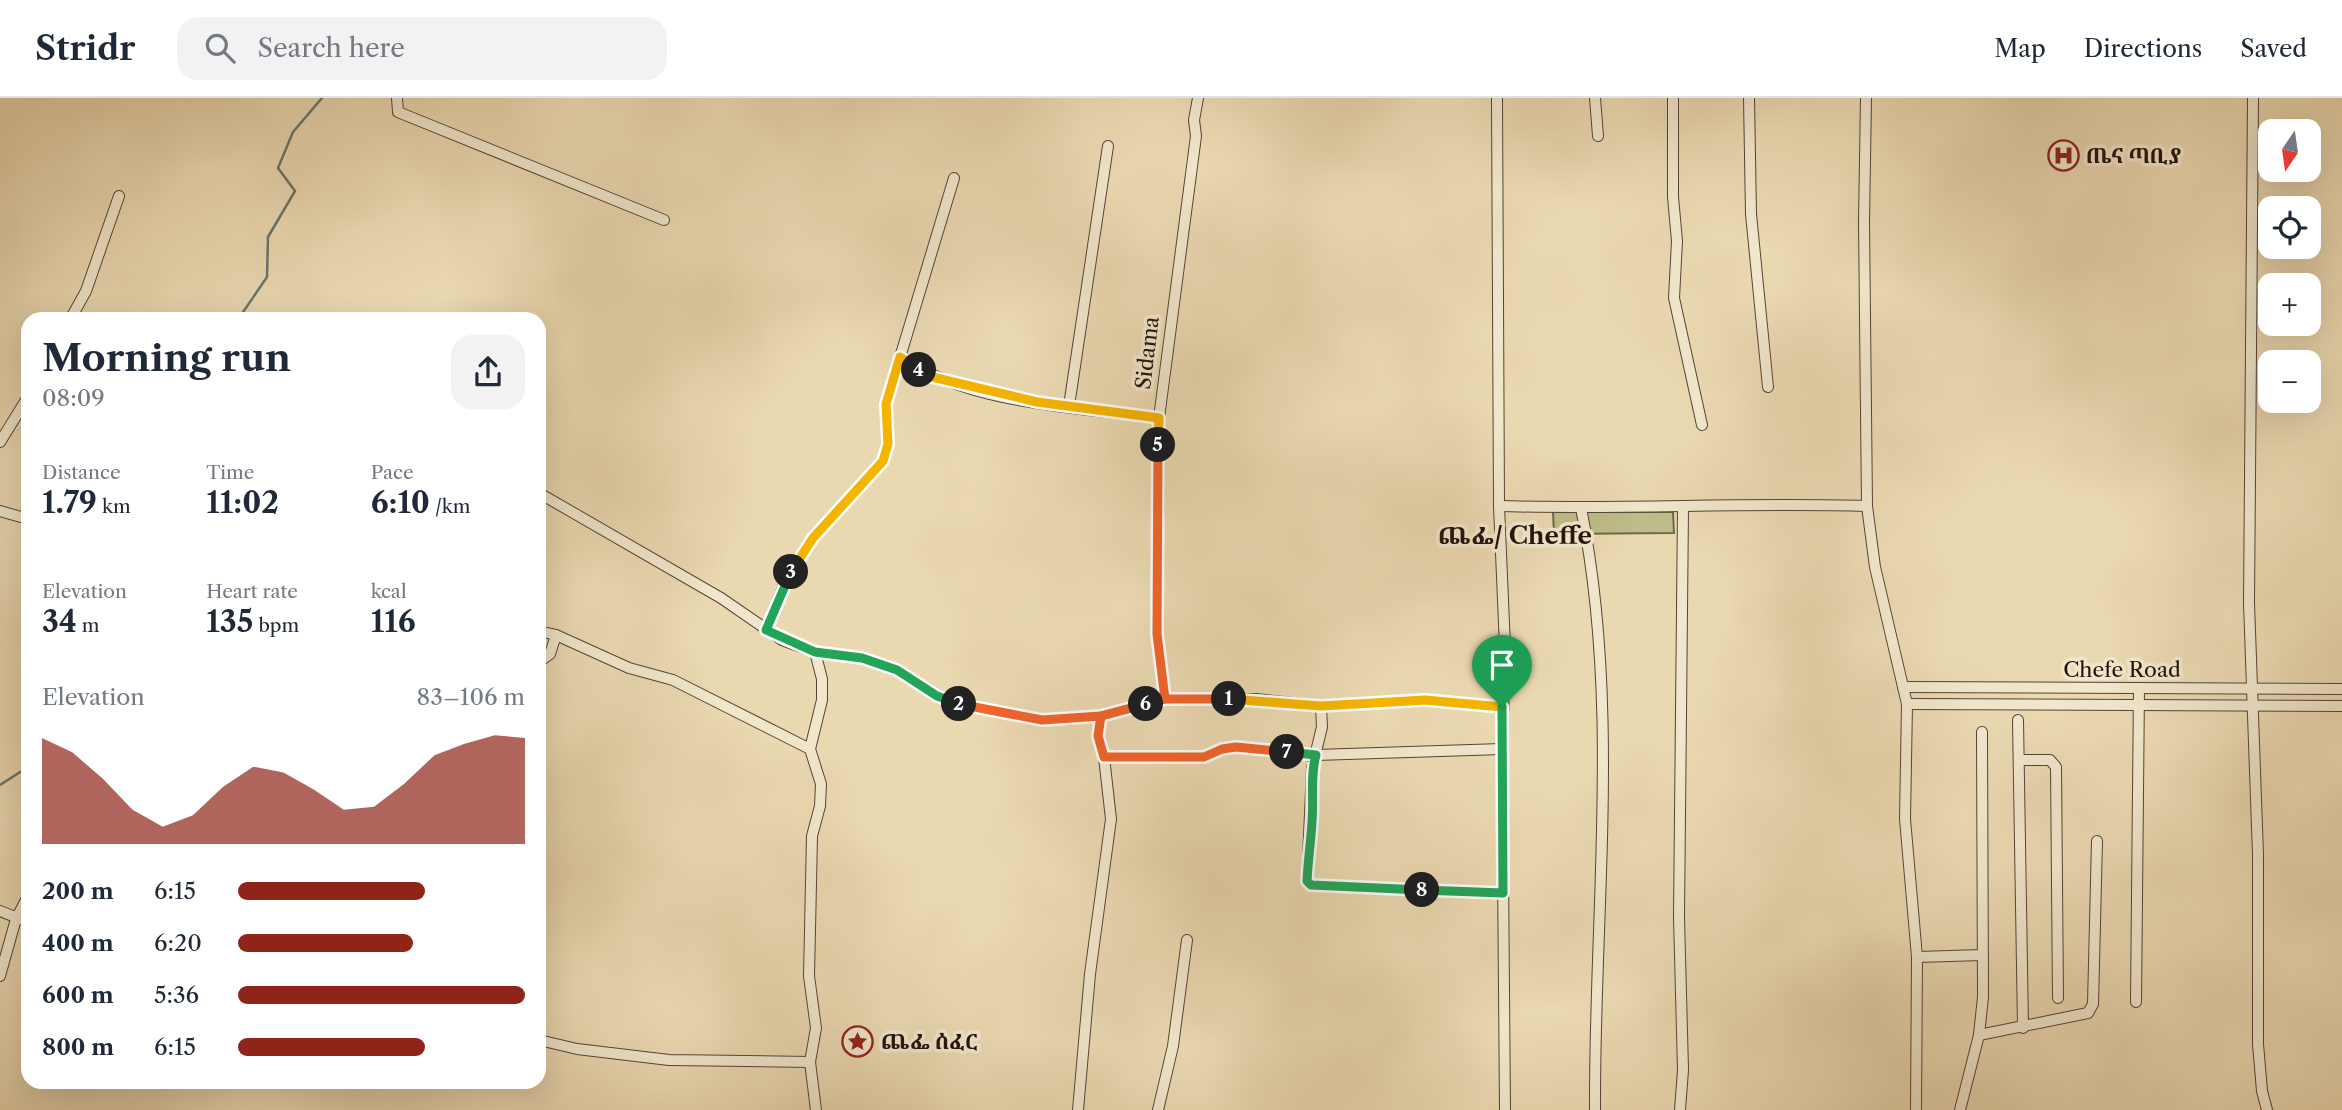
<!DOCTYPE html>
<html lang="en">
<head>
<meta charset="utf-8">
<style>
	:root { --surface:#fff; --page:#f2f2f3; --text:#1f2937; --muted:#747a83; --line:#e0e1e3; --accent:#8f2418 }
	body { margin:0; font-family:"Libre Caslon Text","Noto Serif Ethiopic",serif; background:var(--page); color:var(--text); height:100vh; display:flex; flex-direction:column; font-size:26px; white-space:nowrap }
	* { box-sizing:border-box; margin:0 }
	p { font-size:23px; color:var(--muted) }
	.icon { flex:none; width:38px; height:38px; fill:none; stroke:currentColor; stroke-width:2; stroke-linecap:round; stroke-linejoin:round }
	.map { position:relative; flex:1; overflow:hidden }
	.drawer { position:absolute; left:21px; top:214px; width:525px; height:777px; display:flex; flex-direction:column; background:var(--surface); border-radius:21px; box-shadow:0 7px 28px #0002 }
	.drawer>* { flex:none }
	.needle { width:46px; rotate:193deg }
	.buttons { position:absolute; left:2258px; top:21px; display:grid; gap:14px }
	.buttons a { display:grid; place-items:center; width:63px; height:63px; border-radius:14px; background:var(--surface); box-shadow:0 7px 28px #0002; font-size:35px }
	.pin { position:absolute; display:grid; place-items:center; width:60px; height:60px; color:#fff; margin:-72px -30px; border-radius:50% 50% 50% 0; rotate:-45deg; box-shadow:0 0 7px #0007 }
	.pin .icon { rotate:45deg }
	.km { position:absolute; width:35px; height:35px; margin:-18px; border-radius:50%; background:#222; color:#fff; font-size:19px; line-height:35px; text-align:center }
	.round { display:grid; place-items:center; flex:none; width:74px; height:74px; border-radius:21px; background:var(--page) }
	.head { display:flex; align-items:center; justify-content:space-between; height:119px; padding:0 21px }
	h1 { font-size:38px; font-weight:800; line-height:52px }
	.figures { display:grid; grid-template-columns:repeat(3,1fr); gap:10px; height:119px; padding:7px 21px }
	.figures div { display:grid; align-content:center }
	.figures b { font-size:30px; font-weight:800 }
	.figures small { font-size:19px; font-weight:400 }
	.figures p { font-size:19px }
	.chart { height:196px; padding:14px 21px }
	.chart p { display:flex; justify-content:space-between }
	.chart svg { width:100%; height:126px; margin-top:7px; fill:var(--accent); opacity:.7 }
	ul { padding:0 21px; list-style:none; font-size:23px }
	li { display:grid; grid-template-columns:112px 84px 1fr; align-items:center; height:52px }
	li i { height:18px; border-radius:9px; background:var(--accent) }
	header { display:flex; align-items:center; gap:42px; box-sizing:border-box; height:98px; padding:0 35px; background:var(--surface); border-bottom:2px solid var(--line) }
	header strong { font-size:33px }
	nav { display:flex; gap:38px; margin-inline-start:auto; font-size:24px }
	.search { width:490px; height:63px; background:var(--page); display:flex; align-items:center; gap:18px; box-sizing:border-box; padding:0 24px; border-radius:21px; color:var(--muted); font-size:26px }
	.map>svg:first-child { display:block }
	.green { fill:#bdbd87; stroke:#706848; stroke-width:2 }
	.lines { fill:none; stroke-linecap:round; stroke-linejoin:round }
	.stream { stroke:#69776b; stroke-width:2.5 }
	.minor-casing { stroke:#554434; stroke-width:12 }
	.minor { stroke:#f1e6cc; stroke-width:10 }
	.split-1-casing { stroke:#fff; stroke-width:14 }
	.split-2-casing { stroke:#fff; stroke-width:14 }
	.split-3-casing { stroke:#fff; stroke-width:14 }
	.split-4-casing { stroke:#fff; stroke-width:14 }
	.split-5-casing { stroke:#fff; stroke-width:14 }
	.split-6-casing { stroke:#fff; stroke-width:14 }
	.split-7-casing { stroke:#fff; stroke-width:14 }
	.split-8-casing { stroke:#fff; stroke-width:14 }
	.split-9-casing { stroke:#fff; stroke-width:14 }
	.split-1 { stroke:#f5b400; stroke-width:9 }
	.split-2 { stroke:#f0652b; stroke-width:9 }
	.split-3 { stroke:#22a559; stroke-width:9 }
	.split-4 { stroke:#f5b400; stroke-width:9 }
	.split-5 { stroke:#f5b400; stroke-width:9 }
	.split-6 { stroke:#f0652b; stroke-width:9 }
	.split-7 { stroke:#f0652b; stroke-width:9 }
	.split-8 { stroke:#22a559; stroke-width:9 }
	.split-9 { stroke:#22a559; stroke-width:9 }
	.labels { text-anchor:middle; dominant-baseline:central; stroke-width:7; stroke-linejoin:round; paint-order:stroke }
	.poi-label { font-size:21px; font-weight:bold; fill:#23120a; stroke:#f1e6cc; text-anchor:start }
	.street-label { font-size:21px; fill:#23120a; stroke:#f1e6cc }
	.quarter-label { font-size:24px; font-weight:bold; fill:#23120a; stroke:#f1e6cc }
</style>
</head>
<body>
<header>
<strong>Stridr</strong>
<div class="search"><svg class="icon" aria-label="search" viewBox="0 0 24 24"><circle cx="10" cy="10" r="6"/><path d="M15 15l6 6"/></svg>Search here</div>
<nav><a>Map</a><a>Directions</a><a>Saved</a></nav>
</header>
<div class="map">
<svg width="2342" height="1012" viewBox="0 0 2342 1012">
	<rect width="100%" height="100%" fill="#ead8b1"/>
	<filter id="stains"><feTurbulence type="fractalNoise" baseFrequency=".00286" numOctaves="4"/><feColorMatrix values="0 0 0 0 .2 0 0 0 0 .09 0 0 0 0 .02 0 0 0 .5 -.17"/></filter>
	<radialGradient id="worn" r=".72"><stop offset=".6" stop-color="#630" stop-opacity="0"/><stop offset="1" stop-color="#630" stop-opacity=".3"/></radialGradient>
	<path class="green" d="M1553,414H1673L1674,435L1554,436Z"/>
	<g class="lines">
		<g class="stream">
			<path d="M239,220L267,179L268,139L295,93L278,70L293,34L322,0"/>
			<path d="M0,687L28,669"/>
		</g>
		<defs>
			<g id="minor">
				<path d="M397,0L398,14L664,122"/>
				<path d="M1497,0L1499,408L1505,549L1502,651L1505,1012"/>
				<path d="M1595,0L1598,38"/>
				<path d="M1673,0V99L1677,143L1674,200L1702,327"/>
				<path d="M1749,0L1751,116L1768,289"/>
				<path d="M1866,0L1864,124L1867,408L1875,469L1907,606L1905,721L1917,859L1916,1012"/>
				<path d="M2253,0L2249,505L2258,757V946L2262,993L2267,1012"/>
				<path d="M71,220L86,193L119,98"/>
				<path d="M900,259C973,307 1074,309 1159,320"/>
				<path d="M1069,308L1108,48"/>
				<path d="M0,344L28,299"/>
				<path d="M539,395L721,500L782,542L815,554L862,560L897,572L937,598L963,607L1042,622L1101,618L1165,601H1256L1321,608L1425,602L1502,609"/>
				<path d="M1499,408C1622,412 1744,404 1867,408"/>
				<path d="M1581,410C1621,608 1594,812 1595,1012"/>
				<path d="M0,413L28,421"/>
				<path d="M766,532L786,482L813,440L883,363L888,346L886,306L954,80"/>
				<path d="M539,533L556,537L629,570L673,582L810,651"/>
				<path d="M815,554L822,581V602L810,651L821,686L820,708L812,738L809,878L816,930L810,964L816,1012"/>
				<path d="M539,564L550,556L556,537"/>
				<path d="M1903,589L2342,591"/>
				<path d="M1165,601L1157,536L1159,320L1196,38L1194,22L1198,0"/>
				<path d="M1907,606L2342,608"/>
				<path d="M1321,608L1322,629L1312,670L1307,783L1310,787L1503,795"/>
				<path d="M2018,622L2023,930"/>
				<path d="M1104,659H1204L1222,651L1235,649L1316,657L1502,651"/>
				<path d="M2019,662H2050L2056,669L2058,900"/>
				<path d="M0,813L28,824"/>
				<path d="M1917,859L1983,857"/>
				<path d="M0,878L16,821L28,798"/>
				<path d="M2136,904L2139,590"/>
				<path d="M1979,937L2088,915L2093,906L2097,743"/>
				<path d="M539,942L577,951L669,962L810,964"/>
				<path d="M1078,1012L1090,876L1111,721L1104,659L1098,638L1101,618"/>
				<path d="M1158,1012L1173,948L1187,842"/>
				<path d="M1680,1012L1683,972L1679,819L1683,410"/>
				<path d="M1960,1012L1979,937L1983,899L1982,634"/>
			</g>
		</defs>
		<use href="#minor" class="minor-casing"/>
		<use href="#minor" class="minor"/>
	</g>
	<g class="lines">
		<defs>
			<path id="split-1" d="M1229,601L1321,608L1425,602L1502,609"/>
			<path id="split-2" d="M959,606L1042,622L1101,618L1165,601H1229"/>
			<path id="split-3" d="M791,474L766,532L815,554L862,560L897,572L937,598L959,606"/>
			<path id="split-4" d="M791,474L813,440L883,363L888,346L886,306L900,259L919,272"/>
			<path id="split-5" d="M919,272L928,278L1037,304L1159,320L1158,347"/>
			<path id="split-6" d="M1146,606L1165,601L1157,536L1158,347"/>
			<path id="split-7" d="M1146,606L1101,618L1098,638L1104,659H1204L1222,651L1236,649L1287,654"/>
			<path id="split-8" d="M1287,654L1316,657C1310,678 1314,700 1312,723C1311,743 1308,762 1307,783L1311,787L1422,792"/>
			<path id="split-9" d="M1422,792L1503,795L1502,609"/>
		</defs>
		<use href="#split-1" class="split-1-casing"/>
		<use href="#split-2" class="split-2-casing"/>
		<use href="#split-3" class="split-3-casing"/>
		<use href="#split-4" class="split-4-casing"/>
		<use href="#split-5" class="split-5-casing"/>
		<use href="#split-6" class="split-6-casing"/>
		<use href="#split-7" class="split-7-casing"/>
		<use href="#split-8" class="split-8-casing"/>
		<use href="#split-9" class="split-9-casing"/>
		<use href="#split-1" class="split-1"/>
		<use href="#split-2" class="split-2"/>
		<use href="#split-3" class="split-3"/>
		<use href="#split-4" class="split-4"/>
		<use href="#split-5" class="split-5"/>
		<use href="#split-6" class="split-6"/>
		<use href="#split-7" class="split-7"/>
		<use href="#split-8" class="split-8"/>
		<use href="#split-9" class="split-9"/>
	</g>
	<defs>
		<symbol id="hospital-ring" viewBox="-11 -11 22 22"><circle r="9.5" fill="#f1e6cc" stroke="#8f2418" stroke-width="1.5"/><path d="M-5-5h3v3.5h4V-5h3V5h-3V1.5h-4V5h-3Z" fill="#8f2418"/></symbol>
		<symbol id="sight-ring" viewBox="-11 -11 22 22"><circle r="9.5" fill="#f1e6cc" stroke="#8f2418" stroke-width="1.5"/><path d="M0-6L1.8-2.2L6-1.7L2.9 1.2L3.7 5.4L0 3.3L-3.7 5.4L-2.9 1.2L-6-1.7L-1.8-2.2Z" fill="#8f2418"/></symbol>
	</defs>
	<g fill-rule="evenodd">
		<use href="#hospital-ring" x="2046" y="40" width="35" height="35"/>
		<use href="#sight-ring" x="840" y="926" width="35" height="35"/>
	</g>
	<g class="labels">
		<g class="poi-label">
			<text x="2086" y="57">ጤና ጣቢያ</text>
			<text x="881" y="943">ጨፌ ሰፈር</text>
		</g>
		<g class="street-label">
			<text transform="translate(1147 255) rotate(-83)">Sidama</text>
			<text x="2122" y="571">Chefe Road</text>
		</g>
		<g class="quarter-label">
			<text x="1515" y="437">ጨፌ/ Cheffe</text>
		</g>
	</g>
	<rect width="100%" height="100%" filter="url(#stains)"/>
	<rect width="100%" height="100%" fill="url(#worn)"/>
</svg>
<div class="buttons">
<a><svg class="needle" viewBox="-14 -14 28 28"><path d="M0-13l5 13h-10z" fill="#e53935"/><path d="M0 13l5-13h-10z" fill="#747a83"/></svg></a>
<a><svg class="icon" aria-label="locate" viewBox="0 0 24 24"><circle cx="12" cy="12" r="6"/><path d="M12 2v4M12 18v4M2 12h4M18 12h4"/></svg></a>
<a>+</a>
<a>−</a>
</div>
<div class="pin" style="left:1502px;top:609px;background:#1e9e55"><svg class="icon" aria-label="arrive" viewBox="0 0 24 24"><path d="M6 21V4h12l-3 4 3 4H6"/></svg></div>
<b class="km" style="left:1229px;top:601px">1</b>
<b class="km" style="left:959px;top:606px">2</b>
<b class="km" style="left:791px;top:474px">3</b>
<b class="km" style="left:919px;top:272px">4</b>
<b class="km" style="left:1158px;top:347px">5</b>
<b class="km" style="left:1146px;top:606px">6</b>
<b class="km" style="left:1287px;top:654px">7</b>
<b class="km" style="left:1422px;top:792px">8</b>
<section class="drawer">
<div class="head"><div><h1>Morning run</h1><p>08:09</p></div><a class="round"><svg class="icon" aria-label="share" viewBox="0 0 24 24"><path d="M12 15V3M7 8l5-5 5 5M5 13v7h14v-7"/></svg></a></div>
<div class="figures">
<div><p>Distance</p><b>1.79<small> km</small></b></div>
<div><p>Time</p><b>11:02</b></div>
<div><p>Pace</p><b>6:10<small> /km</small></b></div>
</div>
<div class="figures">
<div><p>Elevation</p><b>34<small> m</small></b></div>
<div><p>Heart rate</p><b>135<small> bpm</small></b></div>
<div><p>kcal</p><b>116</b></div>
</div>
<div class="chart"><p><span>Elevation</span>83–106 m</p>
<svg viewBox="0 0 160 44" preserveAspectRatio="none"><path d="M0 44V7L10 12L20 21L30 32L40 38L50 34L60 24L70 17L80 19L90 25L100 32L110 31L120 23L130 13L140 9L150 6L160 7V44z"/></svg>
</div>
<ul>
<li><b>200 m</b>6:15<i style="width:65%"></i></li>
<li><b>400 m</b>6:20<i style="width:61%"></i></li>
<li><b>600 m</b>5:36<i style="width:100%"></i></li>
<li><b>800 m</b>6:15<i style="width:65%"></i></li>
</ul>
</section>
</div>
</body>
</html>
